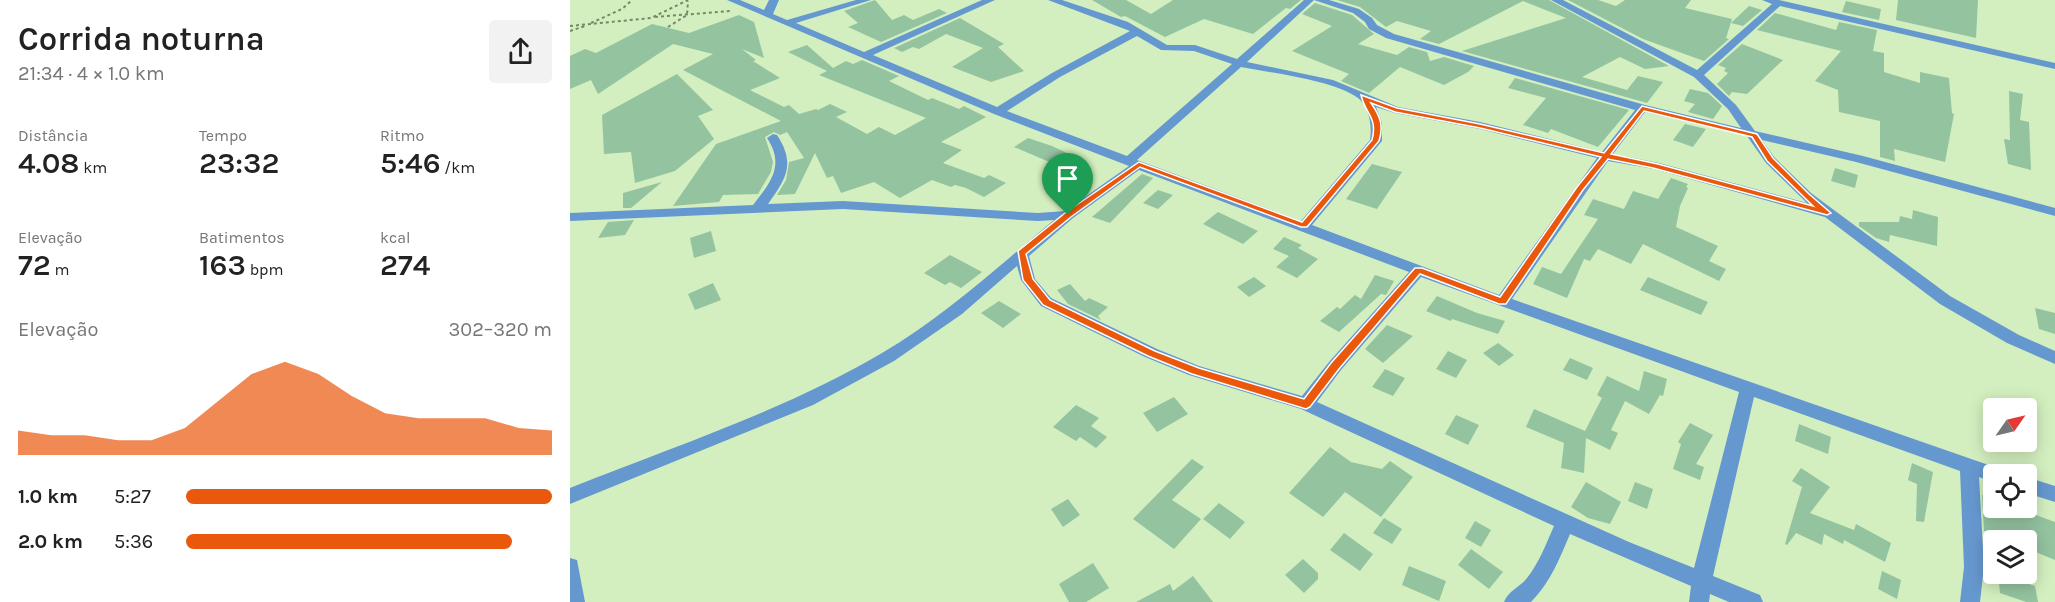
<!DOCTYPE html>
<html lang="pt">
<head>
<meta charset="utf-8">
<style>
	:root { --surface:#fff; --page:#f2f2f2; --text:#222; --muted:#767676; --accent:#ea580c }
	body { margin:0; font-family:Karla,sans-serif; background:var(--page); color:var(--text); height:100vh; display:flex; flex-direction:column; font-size:22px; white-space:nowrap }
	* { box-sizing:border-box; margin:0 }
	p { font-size:20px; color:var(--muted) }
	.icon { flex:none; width:33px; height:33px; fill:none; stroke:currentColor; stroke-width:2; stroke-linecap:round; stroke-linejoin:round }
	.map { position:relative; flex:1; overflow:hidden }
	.panel { display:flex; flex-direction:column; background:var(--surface); width:570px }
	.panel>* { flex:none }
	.needle { width:39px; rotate:56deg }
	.fabs { position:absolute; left:1413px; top:398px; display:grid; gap:12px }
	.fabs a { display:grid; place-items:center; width:54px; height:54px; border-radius:6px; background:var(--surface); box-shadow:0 3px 15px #0003; font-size:30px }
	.pin { position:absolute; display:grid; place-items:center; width:51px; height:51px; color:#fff; margin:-62px -26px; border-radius:50% 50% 50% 0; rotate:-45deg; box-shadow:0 0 6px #0007 }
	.pin .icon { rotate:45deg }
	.round { display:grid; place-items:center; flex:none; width:63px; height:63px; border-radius:6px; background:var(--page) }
	.overview { display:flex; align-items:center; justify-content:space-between; height:102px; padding:0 18px }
	h1 { font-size:33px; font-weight:600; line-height:45px }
	.metrics { display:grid; grid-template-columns:repeat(3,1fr); gap:9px; height:102px; padding:6px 18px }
	.metrics div { display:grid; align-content:center }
	.metrics b { font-size:30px; font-weight:600 }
	.metrics small { font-size:16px; font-weight:400 }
	.metrics p { font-size:16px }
	.chart { height:168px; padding:12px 18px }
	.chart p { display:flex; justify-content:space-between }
	.chart svg { width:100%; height:108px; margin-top:6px; fill:var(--accent); opacity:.7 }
	ul { padding:0 18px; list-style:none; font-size:20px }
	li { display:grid; grid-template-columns:96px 72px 1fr; align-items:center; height:45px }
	li i { height:15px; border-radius:8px; background:var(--accent) }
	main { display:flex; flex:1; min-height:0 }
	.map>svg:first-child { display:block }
	.building { fill:#94c3a0 }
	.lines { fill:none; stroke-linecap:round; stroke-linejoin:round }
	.path { stroke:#758868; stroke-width:2; stroke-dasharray:3 3; stroke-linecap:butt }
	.minor { fill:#6698d0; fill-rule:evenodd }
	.route { fill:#ea580c; stroke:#fff; stroke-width:1.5; fill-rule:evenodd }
</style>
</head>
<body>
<main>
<section class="panel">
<div class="overview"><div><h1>Corrida noturna</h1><p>21:34 · 4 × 1.0 km</p></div><a class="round"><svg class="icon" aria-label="share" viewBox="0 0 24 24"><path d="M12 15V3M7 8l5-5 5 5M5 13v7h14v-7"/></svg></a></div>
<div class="metrics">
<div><p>Distância</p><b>4.08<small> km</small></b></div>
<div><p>Tempo</p><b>23:32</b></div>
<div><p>Ritmo</p><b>5:46<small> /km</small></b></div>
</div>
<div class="metrics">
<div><p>Elevação</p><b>72<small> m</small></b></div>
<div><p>Batimentos</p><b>163<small> bpm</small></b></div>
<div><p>kcal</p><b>274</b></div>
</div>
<div class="chart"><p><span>Elevação</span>302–320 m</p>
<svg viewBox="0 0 160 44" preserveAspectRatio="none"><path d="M0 44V34L10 36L20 36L30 38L40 38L50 33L60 22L70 11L80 6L90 11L100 20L110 27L120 29L130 29L140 29L150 33L160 34V44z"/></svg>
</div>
<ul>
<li><b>1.0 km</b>5:27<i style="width:100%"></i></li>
<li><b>2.0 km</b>5:36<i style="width:89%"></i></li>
</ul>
</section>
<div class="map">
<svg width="1485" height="602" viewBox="0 0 1485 602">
	<rect width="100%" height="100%" fill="#d3efbf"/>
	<g class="building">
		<path d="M305,0L322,20L334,15L343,20L369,9L377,13L311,42L278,27L288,23L274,11Z"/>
		<path d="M522,0H556L581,14L603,0H731L720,9L716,8L683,34L634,19L595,37L555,16L551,17Z"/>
		<path d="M767,0H979L1099,66L1075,69L1050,57L1012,77L1057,90L1068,76L1093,82L1077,103L892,51L996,18L953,1L869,44L850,39L861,31L827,21L816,27L790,7Z"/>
		<path d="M998,0H1028L1046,6L1055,0H1121L1115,8L1162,19L1156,38L1159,39L1134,61L1073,39Z"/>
		<path d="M1328,0H1408L1406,38L1326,20Z"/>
		<path d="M1276,1L1311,9L1309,20L1272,12Z"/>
		<path d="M745,3L782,15L804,34L788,44L827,55L839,47L857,52L860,61L874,57L904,66L898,72L874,85L830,67L799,93L771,81L779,74L722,51L762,26L732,14Z"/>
		<path d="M1179,6L1192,10L1173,26L1161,23Z"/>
		<path d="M1205,13L1266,30L1269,22L1307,30L1303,51L1314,53V72L1350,83V72L1379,78L1382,113L1384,114L1375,162L1324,149L1325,161L1310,157V121L1269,112L1268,90L1245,81L1271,51L1187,30Z"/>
		<path d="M169,15L184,22L194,58L172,49L186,60L183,61L210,78L180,90L214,107L219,105L229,114L246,109L248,110L260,104L277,112L266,117L297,134L309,127L325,135L356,118L249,75L257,71L218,52L237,45L263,68L276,61L283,64L292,60L329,76L319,81L358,100L362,98L389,109L394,106L416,117L371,142L392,150L373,163L414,178L419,175L436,183L414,197L396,188L385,185L381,187L362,180L330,198L304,182L271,193L263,176L257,178L245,153L225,194L207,195L216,180L219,162L234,158L217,132L210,135L204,132L195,137L203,162L201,172L188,194L153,195L149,202L103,206L146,144L211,121L113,70L143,54L103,44L28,94L21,80L0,89V56L15,49L26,53L82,24L119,33Z"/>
		<path d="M390,18L434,44L428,47L454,71L421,82L382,67L413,48L376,34L349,49L343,47L332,52L324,48Z"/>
		<path d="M1172,44L1213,60L1177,94L1162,92L1159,96L1147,84L1158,73L1154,71L1156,68L1148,65Z"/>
		<path d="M107,74L143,110L128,116L144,139L105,171L65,183L61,152L34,154L32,115Z"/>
		<path d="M945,78L1059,110L1028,147L981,129L978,133L953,125L976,98L938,88Z"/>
		<path d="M1120,89L1138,93L1152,106L1143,119L1118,112L1125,104L1114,101Z"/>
		<path d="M1439,91L1453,94L1450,120L1459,122L1461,170L1438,164L1434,139L1440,140Z"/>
		<path d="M1115,124L1136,129L1123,147L1103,140Z"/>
		<path d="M458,138L482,146L505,157L491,167L444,147Z"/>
		<path d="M802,164L832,172L807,209L776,199Z"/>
		<path d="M1265,168L1288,175L1285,188L1261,181Z"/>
		<path d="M572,174L583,178L540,223L522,217Z"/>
		<path d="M1101,178L1118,184L1116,187L1118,188L1110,206L1106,227L1148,246L1139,261L1156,269L1149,281L1073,244L1061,264L1028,249L1020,261L1014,259L997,298L963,284L972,267L991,274L1028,219L1014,215L1023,199L1054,209L1063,191L1088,199Z"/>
		<path d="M92,182L61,208H53V193Z"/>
		<path d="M588,190L603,195L588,209L573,203Z"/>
		<path d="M1343,210L1368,217L1367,246L1320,235L1319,242L1306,238L1289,226V222H1329L1330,216L1342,219Z"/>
		<path d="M648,212L688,231L673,244L633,224Z"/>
		<path d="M64,220L55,235L28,238L38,222Z"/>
		<path d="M141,231L146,251L124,258L120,238Z"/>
		<path d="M714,237L732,245L728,248L748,259L727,278L706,267L719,256L703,249Z"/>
		<path d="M380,255L412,272L391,288L380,282L375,285L354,273Z"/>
		<path d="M805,275L824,281L816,295L811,294L769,332L750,321L767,307L770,309L785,295L791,299Z"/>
		<path d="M684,277L696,286L679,297L667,287Z"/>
		<path d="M1078,277L1138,302L1131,315L1070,290Z"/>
		<path d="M143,283L151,300L125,310L118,294Z"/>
		<path d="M500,284L515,301L519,298L538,307L528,316L531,320L498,304L487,290Z"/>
		<path d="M867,296L907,313L935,321L928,334L882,319L881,321L856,311Z"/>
		<path d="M429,301L451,314L433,328L411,313Z"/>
		<path d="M1465,308L1485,313V334L1469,329Z"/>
		<path d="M817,325L843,336L813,363L795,349Z"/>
		<path d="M928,343L944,355L929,366L913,353Z"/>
		<path d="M878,351L897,360L886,378L866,369Z"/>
		<path d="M1000,358L1023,368L1017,380L993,370Z"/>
		<path d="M815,369L835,378L823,396L802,387Z"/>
		<path d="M1074,371L1097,379L1093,396L1090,395L1079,414L1055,401L1041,430L1048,433L1040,450L1016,438L1014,473L991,468L994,443L956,427L964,409L1015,431L1032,398L1027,395L1037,376L1069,391Z"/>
		<path d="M604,397L618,414L587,432L573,413Z"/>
		<path d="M506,405L529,418L521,426L537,437L526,448L510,437L506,441L483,427Z"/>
		<path d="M886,415L909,425L898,445L875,434Z"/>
		<path d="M1120,423L1143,435L1126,464L1134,467L1130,480L1103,469L1111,444L1108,442Z"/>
		<path d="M1229,424L1261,437L1258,454L1225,441Z"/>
		<path d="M760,447L781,462L812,469L820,461L843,477L811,517L775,492L753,517L719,493Z"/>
		<path d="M622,459L634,467L602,500L631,519L604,549L563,519Z"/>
		<path d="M1342,463L1363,472L1354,522L1346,521L1347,484L1338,480Z"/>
		<path d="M1231,468L1260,487L1240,513L1284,530L1286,524L1321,543L1315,562L1274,540L1273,544L1254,534L1252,545L1226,533L1217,545L1215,544L1232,487L1222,481Z"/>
		<path d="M1016,482L1051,502L1040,524L1018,518L1001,507Z"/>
		<path d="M1065,482L1083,489L1077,509L1058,501Z"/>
		<path d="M1412,495L1424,499V507H1444L1485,522V560L1456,548V540H1437L1414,531Z"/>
		<path d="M498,499L510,515L493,527L481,509Z"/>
		<path d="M649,503L675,522L660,539L633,519Z"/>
		<path d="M814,518L832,529L822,544L803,533Z"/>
		<path d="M905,521L921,530L911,547L895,538Z"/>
		<path d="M774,533L803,554L790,571L760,550Z"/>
		<path d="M901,549L933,572L919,589L888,565Z"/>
		<path d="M733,559L748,573V579L734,593L715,575Z"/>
		<path d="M523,563L539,588L516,602H499L489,584Z"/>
		<path d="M839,566L876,581L869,601L832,585Z"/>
		<path d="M1312,571L1331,580L1327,599L1308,589Z"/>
		<path d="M1428,573L1465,586L1468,602H1456L1430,593Z"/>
		<path d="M623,576L643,602H566L600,584L603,591Z"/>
	</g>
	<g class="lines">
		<g class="path">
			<path d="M85,17L160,11"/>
			<path d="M21,23L52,9L62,0"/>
			<path d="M0,26L81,18L118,0"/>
			<path d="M98,27L117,15L118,1"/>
			<path d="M0,31L15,26"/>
		</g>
		<g class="minor">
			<path d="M157,0H170L194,10L199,0H209L203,14L217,20L286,0H301L226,23L294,52L412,0H425L303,55L427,107L482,73L560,31L478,0H492L558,22L597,45H625L667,59L734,0H759L789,9L802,18L807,25L824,34L1075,105L1171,128L1158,109L1124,77L981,0H993L1127,70L1202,4L1192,0H1209L1485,63V69L1210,6L1134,75L1166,105L1185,131L1293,156L1485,208V216L1286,162L1192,140L1204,157L1241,193L1380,296L1449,335L1485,351V364L1437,343L1370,304L1255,217L1084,169L1038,161L942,299L1430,469L1433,474H1424V483L1409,477L1414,567L1410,602H1390L1394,567L1390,471L1184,397L1143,576L1190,595L1193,602H1159L1140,594L1139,602H1119L1121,586L1000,534C990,558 980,583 961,602H934C938,591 950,587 957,578C969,563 976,544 984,526L731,409L619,375L575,357L471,306L451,280L447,266L392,314L324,361L243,405L0,504V488C104,446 216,410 312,353C375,316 429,266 484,220L468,221L273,209L0,221V213L183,205C201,182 215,165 197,138L203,134L207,135C226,164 216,179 198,204L273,201L468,213L495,211L559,166L424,114ZM744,0L783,13L795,22L799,29L816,38L1065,110L1032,152L910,122L828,107L763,80L677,62ZM567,36L591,50L624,51L662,64L557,156L437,111L490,77ZM671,67C702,73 763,80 788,98C800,107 802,127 800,140L731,221L567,160ZM806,107L825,113L910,129L1027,158L929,295L742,225L812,141V123ZM1075,112L1177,136L1196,163L1237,203L1089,163L1043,154ZM569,170L839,272L759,362L732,396L629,366L587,349L481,298L465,279L459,256L503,218ZM851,277L1169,392L1124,568L1059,542L747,402L771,370Z"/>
			<path d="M1456,477L1485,486V502L1456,493Z"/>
			<path d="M0,558L7,560L15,602H0Z"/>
		</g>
	</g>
	<path class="route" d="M791,95L827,108L910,124L1034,153L1072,106L1187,134L1203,158L1239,194L1261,213L1257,215L1083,168L1038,159L1013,190L936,304H929L850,274L769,369L740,407L736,409L622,374L578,356L473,305L453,280L448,251L495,213L569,162L732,222L802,140C808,117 795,114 791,95ZM801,103L825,112L910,128L1031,157L1007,187L930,297L852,268H845L761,363L734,399L629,368L585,351L480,300L463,279L456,254L501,217L570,167L731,227H737L809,141C814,125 810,116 801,103ZM1074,111L1182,137L1197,161L1243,206L1088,164L1041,154Z"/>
</svg>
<div class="fabs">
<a><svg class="needle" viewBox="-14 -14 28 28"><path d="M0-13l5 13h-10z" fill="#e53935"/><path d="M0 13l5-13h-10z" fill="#767676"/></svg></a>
<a><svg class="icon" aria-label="locate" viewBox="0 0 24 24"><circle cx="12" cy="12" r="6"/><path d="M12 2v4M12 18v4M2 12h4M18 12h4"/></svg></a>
<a><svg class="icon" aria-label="layers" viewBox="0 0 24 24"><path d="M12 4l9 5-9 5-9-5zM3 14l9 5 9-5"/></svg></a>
</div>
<div class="pin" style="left:498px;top:215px;background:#1e9e55"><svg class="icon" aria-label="arrive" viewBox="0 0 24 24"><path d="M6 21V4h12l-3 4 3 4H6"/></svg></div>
</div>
</main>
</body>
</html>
